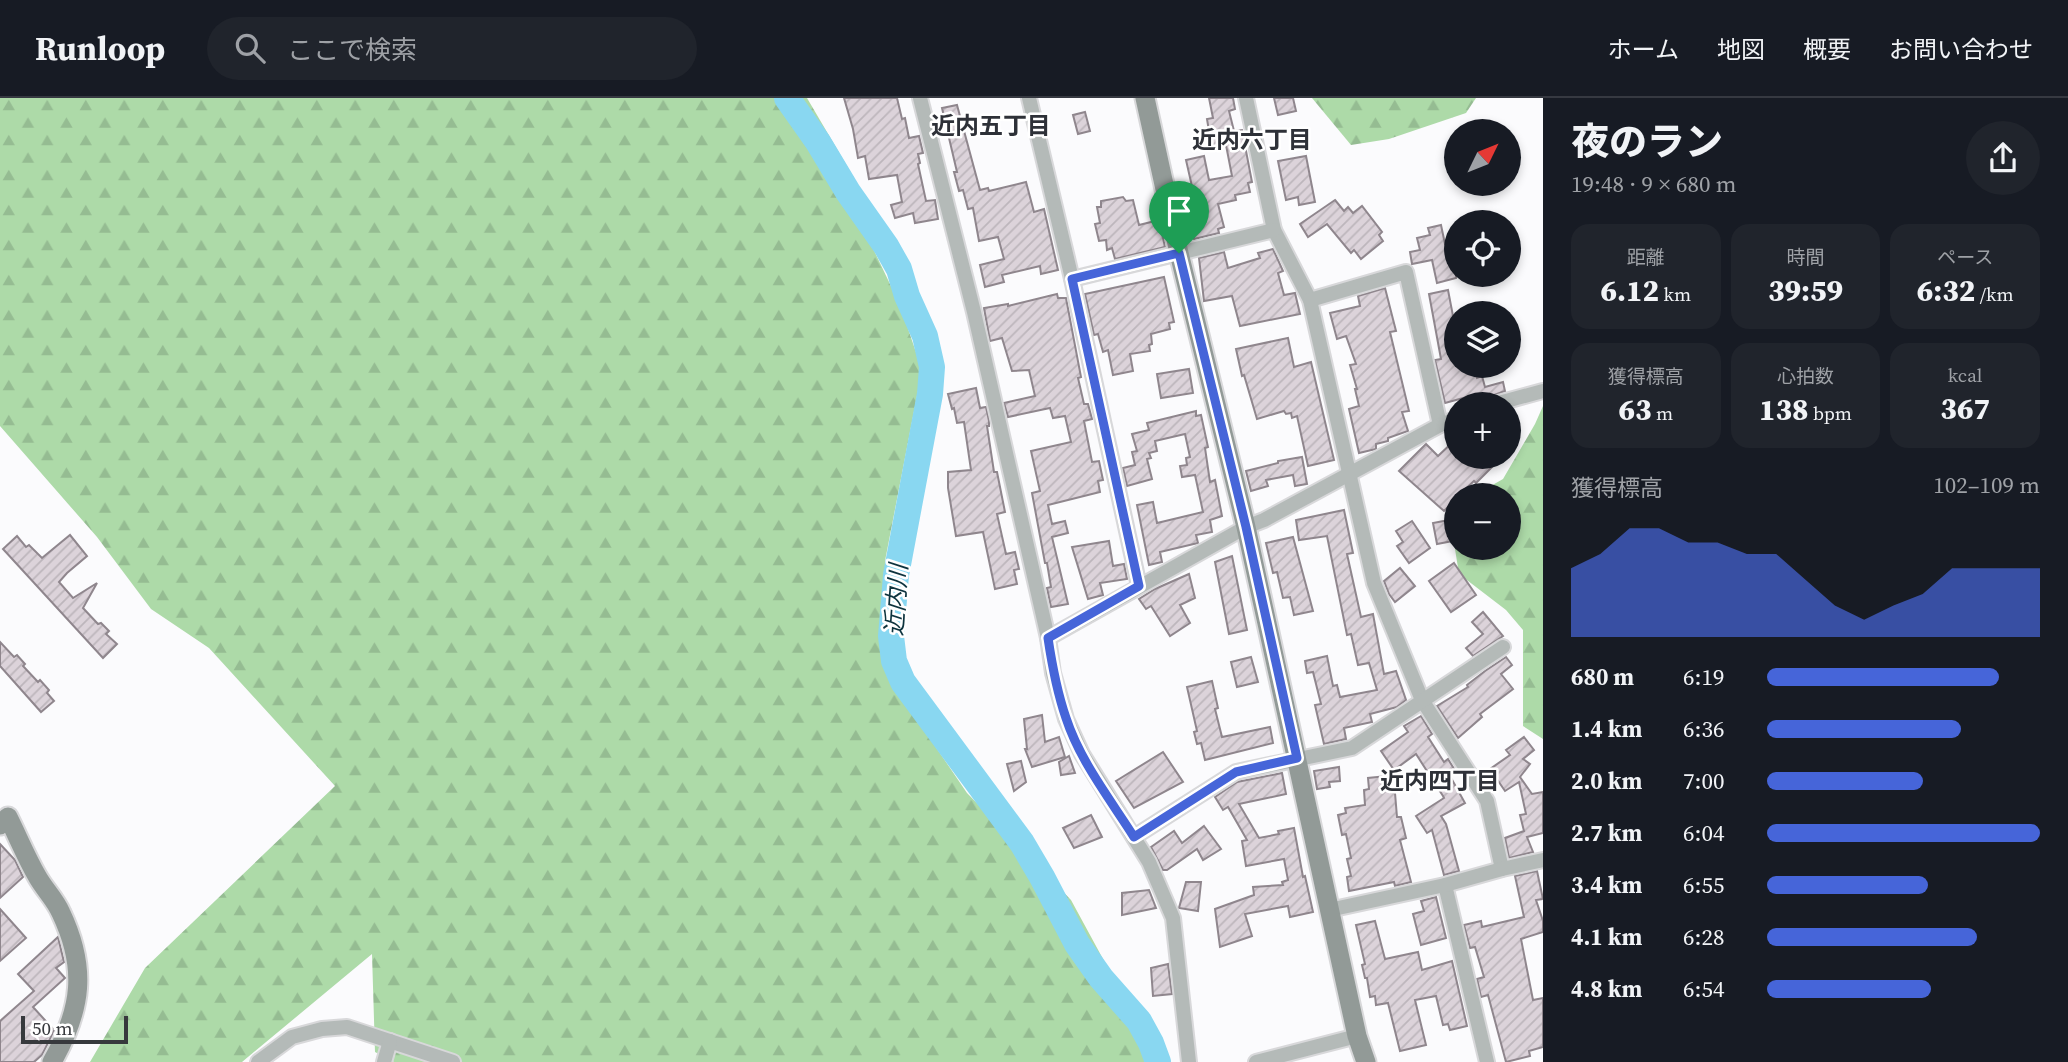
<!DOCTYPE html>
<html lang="ja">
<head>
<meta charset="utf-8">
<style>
	:root { --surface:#171b24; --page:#20242c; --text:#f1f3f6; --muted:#9ea1a6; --line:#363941; --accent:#4665d9 }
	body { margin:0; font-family:"Source Serif 4","Noto Sans JP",serif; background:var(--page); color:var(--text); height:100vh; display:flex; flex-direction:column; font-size:26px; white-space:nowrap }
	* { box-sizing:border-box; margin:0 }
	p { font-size:23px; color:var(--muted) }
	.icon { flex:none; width:38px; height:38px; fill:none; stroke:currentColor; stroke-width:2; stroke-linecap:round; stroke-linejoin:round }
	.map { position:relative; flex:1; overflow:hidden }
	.panel { display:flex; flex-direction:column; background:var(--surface); width:525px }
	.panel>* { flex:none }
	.needle { width:46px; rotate:47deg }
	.controls { position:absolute; left:1444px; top:21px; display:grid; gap:14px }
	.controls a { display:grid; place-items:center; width:77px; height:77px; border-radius:50%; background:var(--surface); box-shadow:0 4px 10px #0003; font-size:35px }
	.scale { position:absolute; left:21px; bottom:18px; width:107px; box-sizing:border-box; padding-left:7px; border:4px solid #37393d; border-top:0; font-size:19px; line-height:24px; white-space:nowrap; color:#37393d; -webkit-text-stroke:5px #fff; paint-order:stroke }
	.pin { position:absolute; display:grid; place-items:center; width:60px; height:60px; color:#fff; margin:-72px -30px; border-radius:50% 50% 50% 0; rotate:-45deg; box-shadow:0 0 7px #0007 }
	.pin .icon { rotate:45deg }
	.round { display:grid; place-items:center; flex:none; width:74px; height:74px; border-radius:37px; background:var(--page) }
	.head { display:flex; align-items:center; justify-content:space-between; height:119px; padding:0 28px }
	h1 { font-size:38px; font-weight:800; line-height:52px }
	.figures { display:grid; grid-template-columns:repeat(3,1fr); gap:10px; height:119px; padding:7px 28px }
	.figures div { display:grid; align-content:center; border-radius:18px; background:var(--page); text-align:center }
	.figures b { font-size:30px; font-weight:800 }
	.figures small { font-size:19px; font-weight:400 }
	.figures p { font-size:19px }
	.chart { height:196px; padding:14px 28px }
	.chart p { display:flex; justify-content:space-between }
	.chart svg { width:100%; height:126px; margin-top:7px; fill:var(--accent); opacity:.7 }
	ul { padding:0 28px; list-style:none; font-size:23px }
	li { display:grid; grid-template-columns:112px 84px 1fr; align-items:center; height:52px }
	li i { height:18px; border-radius:9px; background:var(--accent) }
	header { display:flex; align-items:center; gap:42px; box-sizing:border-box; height:98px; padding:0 35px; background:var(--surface); border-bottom:2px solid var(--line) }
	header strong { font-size:33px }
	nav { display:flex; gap:38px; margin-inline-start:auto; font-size:24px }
	.search { width:490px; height:63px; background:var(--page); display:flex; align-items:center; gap:18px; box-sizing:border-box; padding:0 24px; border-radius:38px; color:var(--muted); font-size:26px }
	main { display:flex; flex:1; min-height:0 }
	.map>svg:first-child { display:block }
	.forest { fill:url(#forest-firs) }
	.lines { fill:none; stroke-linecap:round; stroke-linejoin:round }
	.river { stroke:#89d7f1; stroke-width:26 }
	.building { fill:url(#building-hatch); stroke:#8f868d; stroke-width:2 }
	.street-casing { stroke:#d8d8da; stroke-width:18 }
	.secondary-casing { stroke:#d8d8da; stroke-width:23 }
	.street { stroke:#b4bab8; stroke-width:14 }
	.secondary { stroke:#929a97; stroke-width:19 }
	.route-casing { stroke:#fff; stroke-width:14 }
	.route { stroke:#4665d9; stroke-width:9 }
	.labels { text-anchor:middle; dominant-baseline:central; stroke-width:5; stroke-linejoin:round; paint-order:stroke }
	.neighbourhood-label { font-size:24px; font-weight:bold; fill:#2e3138; stroke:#fff }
	.water-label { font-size:24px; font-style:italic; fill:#0d333e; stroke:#fff }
</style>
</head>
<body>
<header>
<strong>Runloop</strong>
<div class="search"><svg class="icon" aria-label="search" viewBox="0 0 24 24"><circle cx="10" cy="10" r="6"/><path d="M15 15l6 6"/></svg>ここで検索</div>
<nav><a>ホーム</a><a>地図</a><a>概要</a><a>お問い合わせ</a></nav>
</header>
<main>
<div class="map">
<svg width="1543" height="964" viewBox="0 0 1543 964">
	<defs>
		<pattern id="forest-firs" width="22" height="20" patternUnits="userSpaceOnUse" patternTransform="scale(1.75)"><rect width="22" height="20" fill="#addaa8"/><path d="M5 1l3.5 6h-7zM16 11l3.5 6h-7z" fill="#95bc92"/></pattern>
		<pattern id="building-hatch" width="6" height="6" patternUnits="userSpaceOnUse" patternTransform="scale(1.75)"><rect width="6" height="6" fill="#dcd3da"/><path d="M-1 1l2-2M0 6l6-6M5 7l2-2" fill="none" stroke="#bdb6bc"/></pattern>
	</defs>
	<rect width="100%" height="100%" fill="#fbfbfd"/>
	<g class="forest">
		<path d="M0,0H807L854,80L869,142L900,207L922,272L885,463L895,589L967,695L1071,802L1159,964H394L375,954L372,856L242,964H90L145,870L335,688L209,550L151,511L97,439L0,328Z"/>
		<path d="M1312,0H1476L1466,15L1389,41L1351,47Z"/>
		<path d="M1543,308V641L1523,628V532L1506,512L1459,476L1450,420L1456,414V450H1508V397H1475L1503,381L1535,326Z"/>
	</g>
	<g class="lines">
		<path class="river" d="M787,0L818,44L848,94L886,148L899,171L907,198L925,238L932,269L930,296L896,477L891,538L894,563L903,584L1022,745L1042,779L1077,846L1101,880L1139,923L1151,945L1158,964"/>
	</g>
	<g class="building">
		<path d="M844,0H897L902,21L905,20L909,40L919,38L923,55L918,56L920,65L918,66L926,103L935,102L938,121L915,125L913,115L895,120L891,107L902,104L897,77L869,81L865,58L858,60L853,31Z"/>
		<path d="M1209,0H1233L1235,11L1229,13L1234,33L1242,32L1252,84L1248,85L1250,94L1235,97L1236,102L1218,106L1224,129L1218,131L1219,135L1194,141L1191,130L1201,128L1186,62L1204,58L1209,82L1232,78L1226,47L1209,50L1207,39H1210L1207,21L1213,20Z"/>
		<path d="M1274,0H1293L1296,13L1278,17Z"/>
		<path d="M957,7L980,92L988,90L989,93L1026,84L1034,114L1044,111L1058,172L1041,176L1040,168L1002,177L1004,184L985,189L980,167L1004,161L998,139L979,143L973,110L968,111L963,92L959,93L954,74H957L942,10Z"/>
		<path d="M1085,14L1090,33L1078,36L1073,17Z"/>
		<path d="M1306,58L1315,104L1299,107L1298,99L1286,102L1278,63Z"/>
		<path d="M1123,99L1126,103L1133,102L1139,127L1159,122L1165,149L1115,161L1112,150L1107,152L1106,142L1099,143L1095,126L1100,125L1097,109H1101V103Z"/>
		<path d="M1335,102L1344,113L1348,109L1353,115L1362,108L1382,134L1379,137L1383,143L1361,161L1354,152L1351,155L1327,126L1308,139L1300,126Z"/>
		<path d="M1441,127L1445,146L1453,144L1456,154V180L1437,185L1432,162L1412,166L1410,154L1420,152L1417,140L1430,137L1428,130Z"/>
		<path d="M1273,151L1283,173L1278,175L1284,197L1295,195L1300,216L1240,228L1232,198L1204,203L1199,160L1224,154L1228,170L1260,160L1258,155Z"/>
		<path d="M1164,179L1174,224L1169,225L1170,231L1151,236L1152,246L1149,247L1150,253L1130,256L1133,273L1113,277L1108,252L1103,254L1098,236L1094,237L1085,196Z"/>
		<path d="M1385,190L1396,233L1390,234L1409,313L1402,314L1408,333L1388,340V343L1376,346V351L1359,355L1349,311L1359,308L1355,291H1357L1350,267L1356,266L1346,238L1337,241L1330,215L1360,208L1358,198Z"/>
		<path d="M1448,192L1453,218L1456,217V268H1474L1477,280L1482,278L1485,289L1503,284L1505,293L1470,306L1467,299L1445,305L1435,262L1441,261L1429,196Z"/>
		<path d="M1057,196L1058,200H1066L1081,279L1078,280L1084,306H1088L1092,321L1084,323L1092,364L1099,363L1103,382L1098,383L1100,394L1048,407L1052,426L1065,423L1068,435L1052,439L1068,506L1051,509L1047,490L1051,489L1047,465H1045L1032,395L1040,393L1031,353L1071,344L1065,318L1053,320L1050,310L1008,319L1004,305L1035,298L1029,272L1012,273L1002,240L990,243L984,210L1008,206V208Z"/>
		<path d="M1288,240L1294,269L1311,264L1334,362L1308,368L1297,318L1292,320L1291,315L1286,316L1284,313L1257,321L1244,277L1242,278L1236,251Z"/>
		<path d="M1189,271L1193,295L1161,300L1157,276Z"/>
		<path d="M976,290L980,310L986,309L989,323V328H987L994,374H997L1005,414L997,416L1006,456L1015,454L1019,471L1014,472L1017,486L995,491L983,434L956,438L948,390V374L971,372L964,324L957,325L954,310L952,311L948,296Z"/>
		<path d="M1196,313V318L1201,317L1208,349L1205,350L1210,384L1215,382L1222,418L1210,422L1212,434L1196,437L1198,445L1160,454L1162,464L1149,467L1137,407L1153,404L1157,425L1203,414L1195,377L1182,379L1180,368L1187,367L1186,360L1190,359L1185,336L1155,343L1157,353L1149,355L1151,360L1147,361L1152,381L1127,388L1123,370L1135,367L1132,354L1137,353L1132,336L1149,332L1147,325Z"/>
		<path d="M1456,341V359H1483L1493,368L1476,385L1474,383L1459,397H1456V401L1444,413L1399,373L1426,346L1438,358Z"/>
		<path d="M1302,359L1307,386L1295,388L1293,377L1266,382L1268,388L1251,393L1246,373L1278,365V363Z"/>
		<path d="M1344,412L1353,455L1347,456L1361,519L1373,516L1384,576L1396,573L1406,602L1397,609L1370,616L1372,624L1344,630L1346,641L1324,646L1315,607L1321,606L1313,574L1307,575L1305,563L1327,558L1333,588L1337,587L1340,599L1377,592L1369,565L1358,567L1351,536L1347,537L1327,438L1299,442L1296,422Z"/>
		<path d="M1449,422L1453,443L1437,446L1433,425Z"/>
		<path d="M1412,423L1430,450L1409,465L1397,448L1403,444L1396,433Z"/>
		<path d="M70,437L87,458L67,475L59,484L73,500L97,485L83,510L98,526L101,525L109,533L106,536L117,546L103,560L3,451L17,438L26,449L29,447L42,460Z"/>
		<path d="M1293,439L1313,513L1294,517L1290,499L1283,500L1277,474L1273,475L1266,445Z"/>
		<path d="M1109,443L1113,468L1124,466L1127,481L1100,485L1103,497L1088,501L1072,449Z"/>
		<path d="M1232,458L1247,532L1229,536L1215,464Z"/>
		<path d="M1454,465L1476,497L1451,514L1429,483Z"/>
		<path d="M1400,470L1415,488L1395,504L1389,496L1384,483Z"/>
		<path d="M1189,476L1195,500L1180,507L1190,525L1170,538L1151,508L1146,511L1139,501L1155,491Z"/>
		<path d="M1483,514L1503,538L1473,558L1466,550L1483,536L1472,524Z"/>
		<path d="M0,544L14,559L17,557L25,566L23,568L38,584L40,582L49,592L47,595L54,603L41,614L0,568Z"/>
		<path d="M1251,559L1258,584L1237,589L1231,564Z"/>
		<path d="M1506,559L1512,567L1501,576L1513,591L1480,616L1482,619L1458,640L1437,608L1468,589L1467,587L1485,573Z"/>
		<path d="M1212,583L1218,610L1215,611L1222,639L1270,629L1273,645L1205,662L1201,645L1197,646L1194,634L1197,633L1187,589Z"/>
		<path d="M1042,617L1045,644L1059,639L1065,659L1032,669L1025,651H1027L1024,621Z"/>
		<path d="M1421,618L1432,636L1428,639L1444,664L1448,661L1456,674L1450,678L1465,705L1441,718L1446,726L1459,773L1444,777L1432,732L1427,735L1416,718L1444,700L1443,698L1416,656L1394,672L1381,653L1408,634L1404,628Z"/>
		<path d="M1524,639L1534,652L1523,661L1530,666L1520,679L1532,696L1543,694V735L1527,739L1533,754L1509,760L1505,740L1524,733L1520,717L1526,716L1519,684L1505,693L1490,671L1510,657L1506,652Z"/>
		<path d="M1163,654L1183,684L1134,710L1116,683Z"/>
		<path d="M1069,658L1075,675L1061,677L1059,664Z"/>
		<path d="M1021,663L1026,684L1014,693L1007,666Z"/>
		<path d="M1339,669L1340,683L1329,684L1330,689L1317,691L1314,673Z"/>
		<path d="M1282,675L1286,696L1239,706L1259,740L1279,736L1278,733L1294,730L1303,779L1305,778L1313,814L1290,819L1288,808L1245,816L1252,838L1220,849L1215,811L1254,797L1253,789L1283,787L1282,784L1288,782L1284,761L1246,768L1242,743L1247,742L1228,709L1223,712L1215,699L1237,684Z"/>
		<path d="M1387,678L1389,694L1395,695L1397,719H1401L1406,740L1400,742L1411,784L1395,788L1394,784L1349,793L1347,779L1351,778L1347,761L1351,760L1346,736L1342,737L1338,717L1346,715L1345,710L1365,707L1364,692L1369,691L1368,680Z"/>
		<path d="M1091,717L1102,739L1074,750L1063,730Z"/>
		<path d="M1204,728L1221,751L1203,762L1197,751L1167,772H1163L1151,749L1174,733L1182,745Z"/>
		<path d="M0,746L15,762L23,779L0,800Z"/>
		<path d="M1537,773L1543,801L1536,802L1543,823V834L1521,841L1533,902L1543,900V949L1529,953L1530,958L1506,964L1488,897L1481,899L1477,881L1484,879L1475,849L1470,850L1464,827L1481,823L1482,829L1524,819L1515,778Z"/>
		<path d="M1186,784H1201L1198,813L1179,810Z"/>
		<path d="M1149,792L1156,810L1122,817V795Z"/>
		<path d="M1436,799L1446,840L1421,847L1413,816L1424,813L1421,803Z"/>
		<path d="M0,811L26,840L0,863Z"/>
		<path d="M1375,823L1385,861L1418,854L1422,872L1452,863L1467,928L1450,932L1448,926L1443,927L1436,898L1415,902L1426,947L1400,953L1388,905L1376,907L1375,898L1370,899L1367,880H1365L1362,867L1365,866L1356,827Z"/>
		<path d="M58,839L64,864L56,870L65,880L33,909L54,932L51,939L42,957L34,964H0V923L34,893L18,876Z"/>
		<path d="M1168,866L1172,896L1153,898L1151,870Z"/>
	</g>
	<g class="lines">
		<defs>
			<g id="street">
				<path d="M920,0L974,214L1048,540L1053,575L1066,621L1082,656L1149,764L1173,820L1189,964"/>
				<path d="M1029,0L1072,181L1139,488"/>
				<path d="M1246,0L1274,132L1310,202L1374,485L1422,602L1487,703L1502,771"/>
				<path d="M1072,181L1274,132"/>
				<path d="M1310,202L1406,174L1440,327"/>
				<path d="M1495,306L1543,293"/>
				<path d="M1048,540L1246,429L1264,422L1440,327L1456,321"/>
				<path d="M1134,739L1236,674L1352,650L1503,549"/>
				<path d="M1445,787L1487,964"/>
				<path d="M1329,812L1445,787L1502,771L1543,762"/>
				<path d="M258,964L292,939L322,931L347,929L453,964"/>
				<path d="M384,964L390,943"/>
				<path d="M1256,964L1357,938"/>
			</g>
			<g id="secondary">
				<path d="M1145,0L1179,155L1246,429L1357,938L1366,964"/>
				<path d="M0,727L8,719C18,739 26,759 37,778C44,791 55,801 61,815C87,870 82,911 52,964"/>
			</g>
		</defs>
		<use href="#street" class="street-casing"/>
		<use href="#secondary" class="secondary-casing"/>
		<use href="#street" class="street"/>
		<use href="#secondary" class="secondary"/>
	</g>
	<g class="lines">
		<defs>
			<path id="route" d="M1179,155L1246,429L1297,660L1236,674L1134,739C1110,701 1080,663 1066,620C1057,594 1052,567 1048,540L1139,488L1072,181Z"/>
		</defs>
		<use href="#route" class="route-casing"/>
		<use href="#route" class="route"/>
	</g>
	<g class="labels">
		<g class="neighbourhood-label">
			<text x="991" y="27">近内五丁目</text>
			<text x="1252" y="41">近内六丁目</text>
			<text x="1440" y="682">近内四丁目</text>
		</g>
		<g class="water-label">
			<text transform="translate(896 502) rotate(-86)">近内川</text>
		</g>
	</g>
</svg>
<div class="controls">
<a><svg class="needle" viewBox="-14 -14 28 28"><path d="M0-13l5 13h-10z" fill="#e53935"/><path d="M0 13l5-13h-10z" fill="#9ea1a6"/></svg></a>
<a><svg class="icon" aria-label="locate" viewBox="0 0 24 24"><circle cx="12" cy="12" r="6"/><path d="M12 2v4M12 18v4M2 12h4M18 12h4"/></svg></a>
<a><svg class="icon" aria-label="layers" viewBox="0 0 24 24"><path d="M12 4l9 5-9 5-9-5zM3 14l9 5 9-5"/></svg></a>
<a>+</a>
<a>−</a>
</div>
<div class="scale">50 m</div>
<div class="pin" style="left:1179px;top:155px;background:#1e9e55"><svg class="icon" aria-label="arrive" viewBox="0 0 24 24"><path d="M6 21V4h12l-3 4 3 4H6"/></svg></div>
</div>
<section class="panel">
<div class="head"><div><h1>夜のラン</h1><p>19:48 · 9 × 680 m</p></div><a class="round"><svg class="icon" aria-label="share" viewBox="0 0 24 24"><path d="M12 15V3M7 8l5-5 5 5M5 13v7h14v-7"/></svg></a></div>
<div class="figures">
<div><p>距離</p><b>6.12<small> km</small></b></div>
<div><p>時間</p><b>39:59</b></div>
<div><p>ペース</p><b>6:32<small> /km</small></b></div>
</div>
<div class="figures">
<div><p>獲得標高</p><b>63<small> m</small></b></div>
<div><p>心拍数</p><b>138<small> bpm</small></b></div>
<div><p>kcal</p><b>367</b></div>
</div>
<div class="chart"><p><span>獲得標高</span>102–109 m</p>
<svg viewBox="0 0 160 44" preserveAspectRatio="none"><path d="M0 44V20L10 15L20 6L30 6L40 11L50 11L60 15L70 15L80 24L90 33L100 38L110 33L120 29L130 20L140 20L150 20L160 20V44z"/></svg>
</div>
<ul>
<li><b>680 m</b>6:19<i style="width:85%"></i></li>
<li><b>1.4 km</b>6:36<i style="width:71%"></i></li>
<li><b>2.0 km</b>7:00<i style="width:57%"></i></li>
<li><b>2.7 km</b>6:04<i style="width:100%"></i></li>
<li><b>3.4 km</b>6:55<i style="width:59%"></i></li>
<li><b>4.1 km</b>6:28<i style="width:77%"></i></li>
<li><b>4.8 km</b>6:54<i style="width:60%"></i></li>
</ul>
</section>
</main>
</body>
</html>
